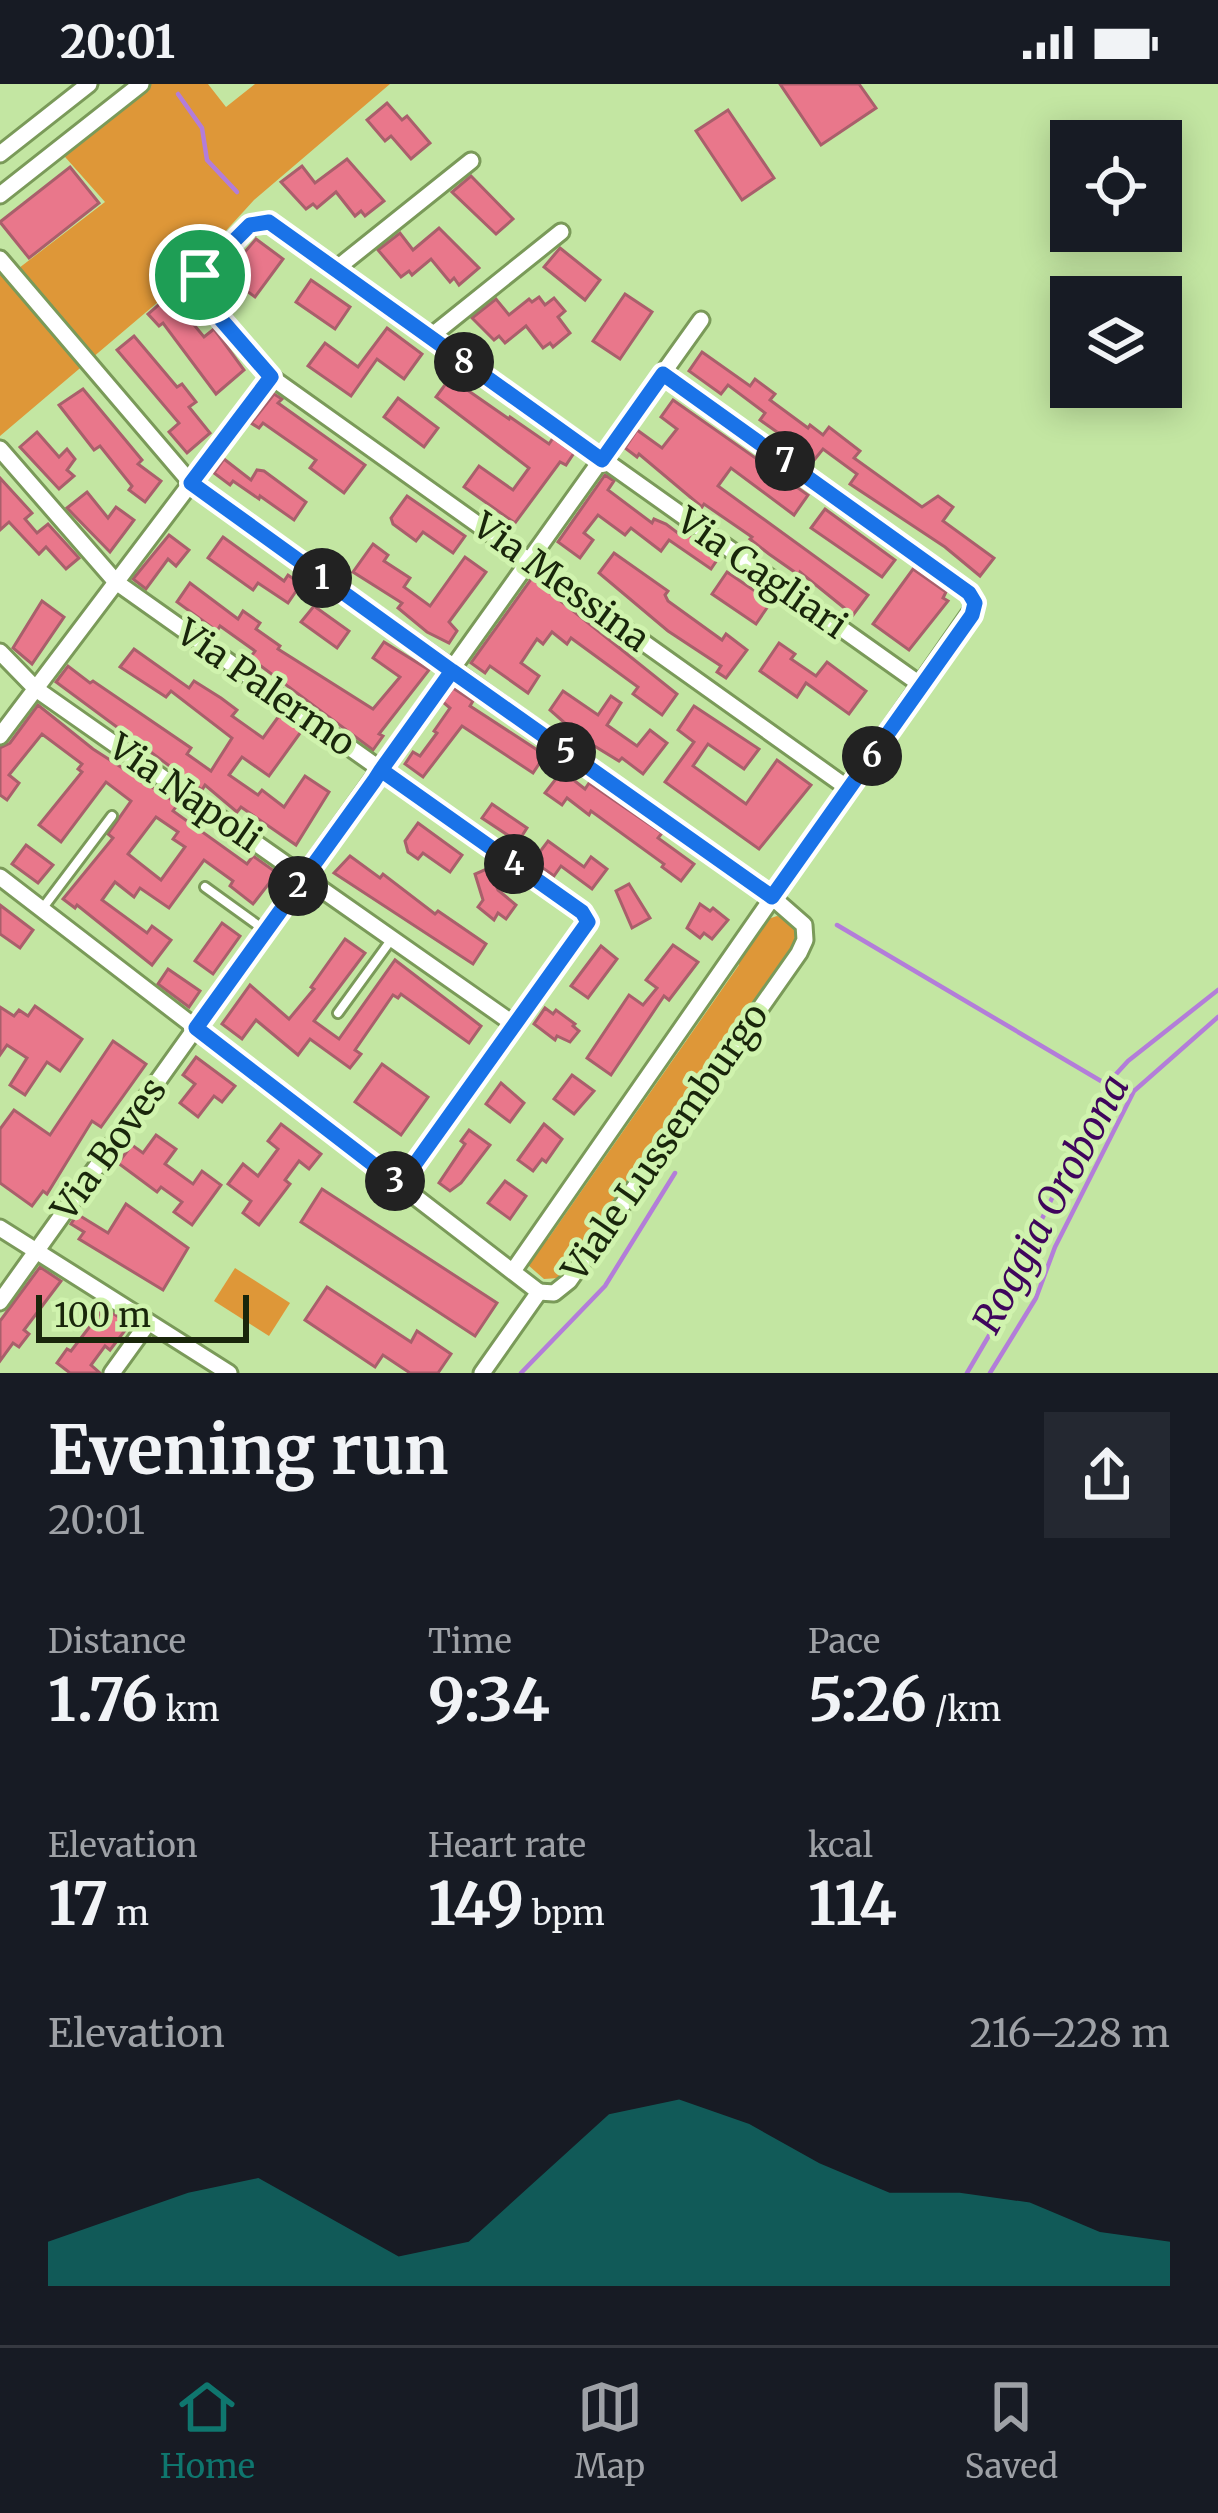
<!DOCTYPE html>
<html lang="en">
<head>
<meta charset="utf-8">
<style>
	:root { --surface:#171b24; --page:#242831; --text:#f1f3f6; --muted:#9ea1a6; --line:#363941; --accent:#0f766e }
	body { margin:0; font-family:Merriweather,serif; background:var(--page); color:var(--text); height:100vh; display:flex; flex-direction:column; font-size:45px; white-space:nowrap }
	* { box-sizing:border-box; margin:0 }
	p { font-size:39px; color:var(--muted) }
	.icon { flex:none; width:66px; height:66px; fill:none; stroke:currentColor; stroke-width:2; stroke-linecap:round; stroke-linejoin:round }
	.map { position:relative; height:1289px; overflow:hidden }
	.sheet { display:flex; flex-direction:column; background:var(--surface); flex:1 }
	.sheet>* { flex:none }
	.fabs { position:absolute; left:1050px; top:36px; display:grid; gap:24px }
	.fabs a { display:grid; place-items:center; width:132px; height:132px; border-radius:0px; background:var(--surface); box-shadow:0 6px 30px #0003; font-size:60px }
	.scale { position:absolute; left:36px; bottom:30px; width:213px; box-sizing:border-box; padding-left:12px; border:6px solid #19260b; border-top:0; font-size:33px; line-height:42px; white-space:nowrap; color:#19260b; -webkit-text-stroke:9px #d0f3ae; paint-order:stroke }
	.pin { position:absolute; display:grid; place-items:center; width:102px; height:102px; color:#fff; margin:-51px; border:6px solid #fff; border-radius:50%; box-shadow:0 3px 12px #0007 }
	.km { position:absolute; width:60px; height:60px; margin:-30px; border-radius:50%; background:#222; color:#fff; font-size:33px; line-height:60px; text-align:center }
	.round { display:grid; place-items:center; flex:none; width:126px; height:126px; border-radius:0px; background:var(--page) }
	.overview { display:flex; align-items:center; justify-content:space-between; height:204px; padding:0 48px }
	h1 { font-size:66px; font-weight:700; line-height:90px }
	.figures { display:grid; grid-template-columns:repeat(3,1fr); gap:18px; height:204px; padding:12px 48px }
	.figures div { display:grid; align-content:center }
	.figures b { font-size:60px; font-weight:700 }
	.figures small { font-size:33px; font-weight:400 }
	.figures p { font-size:33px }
	.chart { height:336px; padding:24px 48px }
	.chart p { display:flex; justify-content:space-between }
	.chart svg { width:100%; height:216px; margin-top:12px; fill:var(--accent); opacity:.7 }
	.status { display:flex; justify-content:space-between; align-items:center; height:84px; padding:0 60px; background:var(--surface); direction:ltr }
	.status svg { height:33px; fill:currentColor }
	.tabs { display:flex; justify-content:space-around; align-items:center; height:168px; border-top:3px solid var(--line); background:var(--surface); font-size:33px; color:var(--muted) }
	.tabs a { display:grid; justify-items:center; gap:6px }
	.tabs .active { color:var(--accent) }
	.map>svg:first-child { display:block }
	.green { fill:#de9738 }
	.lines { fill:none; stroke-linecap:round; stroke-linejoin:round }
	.stream { stroke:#b37dd9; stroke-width:4.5 }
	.building { fill:#e9778b; stroke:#a95f6b; stroke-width:3; fill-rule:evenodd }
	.service-casing { stroke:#7a9a59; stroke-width:14 }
	.minor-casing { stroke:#7a9a59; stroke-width:21 }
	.service { stroke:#fff; stroke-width:8 }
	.minor { stroke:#fff; stroke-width:15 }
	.route-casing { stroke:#fff; stroke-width:24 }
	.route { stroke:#1a73e8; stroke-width:15 }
	.labels { text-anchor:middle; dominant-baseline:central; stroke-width:10; stroke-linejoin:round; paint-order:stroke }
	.street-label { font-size:36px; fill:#19260b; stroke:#d0f3ae }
	.water-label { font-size:39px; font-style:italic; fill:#3f055c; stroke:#d0f3ae }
</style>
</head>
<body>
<div class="status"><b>20:01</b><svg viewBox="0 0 49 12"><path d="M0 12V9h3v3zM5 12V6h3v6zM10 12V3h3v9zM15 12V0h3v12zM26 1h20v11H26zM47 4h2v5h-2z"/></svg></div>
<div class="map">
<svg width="1218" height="1289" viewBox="0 0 1218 1289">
	<rect width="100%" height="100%" fill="#c3e6a2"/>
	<g class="green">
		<path d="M140,0H208L226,23L255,0H390L254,116L171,207L0,352V188L6,194L105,118L58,65Z"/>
		<path d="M777,832L791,836L796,846L794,859L558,1194L544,1195L528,1181L540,1155H548L739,881L738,876L768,835Z"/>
		<path d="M235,1184L290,1219L269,1252L214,1217Z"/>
	</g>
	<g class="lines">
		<g class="stream">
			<path d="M178,10L202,44L207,76L237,108"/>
			<path d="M837,841L1106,1000"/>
			<path d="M521,1289L605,1202L675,1089"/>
			<path d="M967,1289L1004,1226L1026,1168L1107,1000L1128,977L1218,906"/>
			<path d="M990,1289L1036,1214L1055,1163L1134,1007L1218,933"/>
		</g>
	</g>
	<g class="building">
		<path d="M780,0H859L876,24L821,61Z"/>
		<path d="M387,19L402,36L407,32L430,59L411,75L391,52L385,57L367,36Z"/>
		<path d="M728,26L774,94L742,116L696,47Z"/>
		<path d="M347,75L384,117L365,132L361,127L355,132L336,108L317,124L313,120L306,125L281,98L302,82L315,99Z"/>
		<path d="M70,83L99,119L29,174L0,138Z"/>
		<path d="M471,92L513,135L496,150L452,108Z"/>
		<path d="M439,144L479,184L459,201L454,194L450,198L431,175L412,191L409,187L401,193L378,166L400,149L413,166Z"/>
		<path d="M256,155L283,175L255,213L225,191Z"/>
		<path d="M560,164L600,196L585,216L544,183Z"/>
		<path d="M311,196L350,223L335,245L296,218Z"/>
		<path d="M179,203L189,216L180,224L204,253L214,245L244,286L216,310L163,239L159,242L148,230Z"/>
		<path d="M625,210L652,228L620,275L593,257Z"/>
		<path d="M539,213L545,221L554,214L565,227L558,233L570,249L553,263L550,259L543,264L526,242L505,259L499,252L494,256L472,234L496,215L509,231L529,215L532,218Z"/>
		<path d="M387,244L422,270L404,295L377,275L351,312L308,282L325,259L358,283Z"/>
		<path d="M134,252L177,303L182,300L196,318L189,323L210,349L187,369L169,348L179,339L117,266Z"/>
		<path d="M702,268L750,302L755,295L775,310L770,316L808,344L810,341L823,351L829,343L860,367L854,374L922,423L938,412L953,423L943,437L994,474L980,492L945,463L850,400L857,390L823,365L815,375L760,336L765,329L728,301L721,310L689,287Z"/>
		<path d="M450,294L509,335L510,333L549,360L553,354L574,369L566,381L560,378L515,439L464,403L479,382L513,406L529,384L436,313Z"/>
		<path d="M83,305L142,376L138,380L161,397L145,418L129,406L132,402L100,362L94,366L59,321Z"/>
		<path d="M274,310L282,315L278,319L365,381L344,409L310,384L316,376L263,339L259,344L251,339Z"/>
		<path d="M398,314L438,344L424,363L384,333Z"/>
		<path d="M673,316L808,411L794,431L731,384L718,402L868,511L853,531L800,488L799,491L769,470L750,455L752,453L704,420L702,423L639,370L637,373L625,364L637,346L662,364L677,345L661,333Z"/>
		<path d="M37,348L59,373L67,365L75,375L67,386L74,392L59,405L20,363Z"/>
		<path d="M224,375L251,396L257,386L264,387L306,418L294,436L260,412L259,415L233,397L230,401L214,389Z"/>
		<path d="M605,391L614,397L608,406L652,439L654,435L666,440L683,453L686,449L719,473L711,485L669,456L661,467L631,444L625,451L598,431L584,449L593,456L580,474L558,458Z"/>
		<path d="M0,394L32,429L25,435L37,449L48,440L79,474L66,485L46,463L39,470L9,438L0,446Z"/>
		<path d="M87,408L108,434L116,423L134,436L110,468L67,424Z"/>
		<path d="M407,412L465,452L453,469L423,448L416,457L393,440L391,434Z"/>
		<path d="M825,425L895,476L882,493L811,444Z"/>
		<path d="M169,451L189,466L176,482L168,475L146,505L133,495Z"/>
		<path d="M223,453L284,497L288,491L301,500L288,519L258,499L253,506L208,474Z"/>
		<path d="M373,460L388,471L384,477L410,494L404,503L430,522L465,473L486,488L449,538L457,547L449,559L427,548L398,524L402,519L353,488Z"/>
		<path d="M614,469L668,507L665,511L668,517L722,556L726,550L747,566L726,594L717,588L721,582L668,547L599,489Z"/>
		<path d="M913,485L946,508L943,514L948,517L909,566L873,540Z"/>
		<path d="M727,488L771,518L756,540L712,510Z"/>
		<path d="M532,494L677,610L662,631L633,610L638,603L571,554L567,560L552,548L543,560L537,555L521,579L539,592L528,609L490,582L485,589L471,579Z"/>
		<path d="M190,499L238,535L243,527L260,539L256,545L280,562L278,565L373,625L400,593L373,574L384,558L429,586L379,650L383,652L373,666L250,574L255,567L220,542L217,547L177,518Z"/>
		<path d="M42,517L64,533L32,580L13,564Z"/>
		<path d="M314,522L349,547L337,564L301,538Z"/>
		<path d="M779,559L795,570L791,575L816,592L827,578L866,607L849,630L806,599L797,613L760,587Z"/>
		<path d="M134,565L189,604L194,597L221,614L237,626L232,632L263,654L281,629L303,645L269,692L242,673L229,691L258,711L262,706L284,723L305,692L329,708L296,761L241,723L237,728L205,701L202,706L56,598L68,582L90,599L93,597L191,664L187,670L211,687L232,654L171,607L166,613L120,583Z"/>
		<path d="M453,604L473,617L470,622L545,671L533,689L462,642L423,693L405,680L413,668L420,672L437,649L434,647L450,624L443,618Z"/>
		<path d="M563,607L598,631L611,612L621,619L607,641L637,662L650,646L667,659L643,690L622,674L619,677L583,655L550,626Z"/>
		<path d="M38,621L93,665L178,720L173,727L247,780L253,772L277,789L253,820L230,802L233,797L204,776L169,824L140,804L134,813L115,798L102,816L147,849L152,842L171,856L152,881L77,821L75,824L63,815L113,754L108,750L131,717L106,698L61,758L39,741L82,688L78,685L82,680L42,650L9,691L19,699L7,716L0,711V664L10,659ZM156,733L178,748L173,755L185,763L161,796L128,770Z"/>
		<path d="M694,622L759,665L744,685L708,660L693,682L746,720L777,676L811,701L759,765L665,698L694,658L678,646Z"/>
		<path d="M562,687L585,705L589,699L662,749L658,754L694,780L681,797L662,783L664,780L591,727L589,731L567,714L562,721L545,709Z"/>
		<path d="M492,720L527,744L518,758L482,734Z"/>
		<path d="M418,739L462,771L450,788L423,769L418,775L408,768L405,757Z"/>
		<path d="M548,757L584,783L591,773L607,785L592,805L561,782L554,792L533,777Z"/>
		<path d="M26,761L53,781L38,799L12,780Z"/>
		<path d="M350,772L380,794L383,790L435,830L438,827L486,860L473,880L334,789Z"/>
		<path d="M489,784L498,806L516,821L506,835L498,829L494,836L478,823L483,816L475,790Z"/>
		<path d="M629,800L650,834L632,844L616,807Z"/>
		<path d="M700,820L710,827L713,824L728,836L712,855L704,849L700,854L687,844Z"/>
		<path d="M0,821L33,846L20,864L0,850Z"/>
		<path d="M222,839L240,852L213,890L195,877Z"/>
		<path d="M345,855L365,869L314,937L339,955L395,876L481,942L469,959L401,910L398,914L393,911L355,966L361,970L350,984L310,955L298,971L256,936L242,955L222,940L250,901L289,935L314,905L311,903Z"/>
		<path d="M673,861L698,878L669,916L664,912L611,991L587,974L629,911L643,921L657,904L646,896Z"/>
		<path d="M601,862L617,875L588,914L571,902Z"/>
		<path d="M168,885L200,907L189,923L158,900Z"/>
		<path d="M35,922L82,955L60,987L47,978L25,1011L10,1001L27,974L7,961L0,971V923L14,932L19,926L28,932Z"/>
		<path d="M545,924L553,930L556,926L575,940L573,942L579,947L570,958L557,952L555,956L534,940Z"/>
		<path d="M113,957L146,980L101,1043L92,1037L47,1110L43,1107L32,1122L0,1099V1045L14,1026L50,1051Z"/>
		<path d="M196,973L235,1002L222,1018L214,1012L198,1033L180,1019L195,1000L183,991Z"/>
		<path d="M382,980L428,1013L401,1051L355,1018Z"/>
		<path d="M572,991L594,1007L574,1030L554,1015Z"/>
		<path d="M501,999L524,1019L510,1038L486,1020Z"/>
		<path d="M281,1040L321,1070L309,1085L299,1077L285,1096L290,1100L259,1141L243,1129L251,1117L228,1100L243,1080L258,1092L278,1065L268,1057Z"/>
		<path d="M544,1040L562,1055L546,1078L542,1075L533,1087L518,1076Z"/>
		<path d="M469,1046L490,1061L461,1099L450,1107L439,1099L465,1060L461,1057Z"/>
		<path d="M156,1051L176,1065L165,1080L193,1100L202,1087L221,1101L192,1141L174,1128L182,1118L161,1103L157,1108L118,1079L132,1061L143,1069Z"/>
		<path d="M505,1097L526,1112L510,1135L488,1119Z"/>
		<path d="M322,1105L497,1219L475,1252L301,1138Z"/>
		<path d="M126,1120L188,1164L163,1206L79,1155L84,1148L71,1140L77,1130L108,1149Z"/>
		<path d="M40,1183L61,1197L24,1246L29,1250L19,1263L13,1259L0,1277V1237Z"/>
		<path d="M327,1203L411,1258L417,1247L451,1270L438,1289H410L383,1271L375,1283L305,1236Z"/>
		<path d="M104,1224L130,1240L110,1266L105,1262L91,1281L100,1289H70L57,1279L67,1265L71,1267Z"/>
	</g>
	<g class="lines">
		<defs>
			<g id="service">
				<path d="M205,803L266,847"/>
				<path d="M42,825L112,732"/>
				<path d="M338,929L391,856"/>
			</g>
			<g id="minor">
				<path d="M0,70L89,0"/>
				<path d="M0,111L141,0"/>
				<path d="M0,175L191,399L772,813L804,841L805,856L799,869L569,1197L554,1209L539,1208"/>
				<path d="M336,185L471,77"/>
				<path d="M430,253L561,148"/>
				<path d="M0,365L116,498L582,828L588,838L400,1101"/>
				<path d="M0,568L36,605L515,941"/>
				<path d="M0,652L271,293"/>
				<path d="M849,705L271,293L197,206C198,184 247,136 269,138L921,601"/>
				<path d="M0,793L539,1208"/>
				<path d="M0,1144L229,1289"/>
				<path d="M513,1187L975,522L969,510L663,290"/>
				<path d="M0,1218L701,236"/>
				<path d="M112,1289L148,1239"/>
				<path d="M482,1289L539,1208"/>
			</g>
		</defs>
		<use href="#service" class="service-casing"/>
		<use href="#minor" class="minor-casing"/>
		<use href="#service" class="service"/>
		<use href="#minor" class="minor"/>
	</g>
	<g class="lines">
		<defs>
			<path id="route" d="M200,191L196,200L199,210L271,293L191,399L452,587L381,686L374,697L196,944L400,1101L588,838L582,828L381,686L444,598L452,587L772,813L972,531L975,519L969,509L663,290L602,376L269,138L250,141L200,191"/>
		</defs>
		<use href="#route" class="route-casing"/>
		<use href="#route" class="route"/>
	</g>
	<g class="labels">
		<g class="street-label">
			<text transform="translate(762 489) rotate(35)">Via Cagliari</text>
			<text transform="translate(561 498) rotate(36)">Via Messina</text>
			<text transform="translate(266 604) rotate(35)">Via Palermo</text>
			<text transform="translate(185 709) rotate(35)">Via Napoli</text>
			<text transform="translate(665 1058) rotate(-55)">Viale Lussemburgo</text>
			<text transform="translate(109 1065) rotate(-54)">Via Boves</text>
		</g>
		<g class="water-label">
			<text transform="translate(1051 1120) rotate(-62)">Roggia Orobona</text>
		</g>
	</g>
</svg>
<div class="fabs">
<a><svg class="icon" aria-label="locate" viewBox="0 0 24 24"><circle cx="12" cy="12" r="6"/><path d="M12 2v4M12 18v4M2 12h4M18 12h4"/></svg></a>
<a><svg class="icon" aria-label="layers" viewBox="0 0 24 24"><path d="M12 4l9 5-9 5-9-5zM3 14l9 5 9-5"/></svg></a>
</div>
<div class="scale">100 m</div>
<div class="pin" style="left:200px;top:191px;background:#1e9e55"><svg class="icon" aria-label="arrive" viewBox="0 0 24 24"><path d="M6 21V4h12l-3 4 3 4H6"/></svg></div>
<b class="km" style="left:322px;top:494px">1</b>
<b class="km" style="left:298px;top:802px">2</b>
<b class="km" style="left:395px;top:1097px">3</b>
<b class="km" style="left:514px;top:780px">4</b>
<b class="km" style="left:566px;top:668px">5</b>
<b class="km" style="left:872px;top:672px">6</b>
<b class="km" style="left:785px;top:377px">7</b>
<b class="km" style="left:464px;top:278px">8</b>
</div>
<section class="sheet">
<div class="overview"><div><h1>Evening run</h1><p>20:01</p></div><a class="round"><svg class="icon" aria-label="share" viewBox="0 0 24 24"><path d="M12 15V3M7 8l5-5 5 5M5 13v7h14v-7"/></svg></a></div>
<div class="figures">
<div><p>Distance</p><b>1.76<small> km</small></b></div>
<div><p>Time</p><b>9:34</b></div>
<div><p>Pace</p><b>5:26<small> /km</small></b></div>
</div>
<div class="figures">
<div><p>Elevation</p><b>17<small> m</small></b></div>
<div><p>Heart rate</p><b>149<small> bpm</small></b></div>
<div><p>kcal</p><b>114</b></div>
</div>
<div class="chart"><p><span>Elevation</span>216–228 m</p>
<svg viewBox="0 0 160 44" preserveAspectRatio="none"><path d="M0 44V35L10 30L20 25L30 22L40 30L50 38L60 35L70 22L80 9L90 6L100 11L110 19L120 25L130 25L140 27L150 33L160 35V44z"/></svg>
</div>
</section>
<nav class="tabs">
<a class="active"><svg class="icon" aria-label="home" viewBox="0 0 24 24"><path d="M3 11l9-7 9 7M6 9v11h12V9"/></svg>Home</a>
<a><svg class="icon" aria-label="map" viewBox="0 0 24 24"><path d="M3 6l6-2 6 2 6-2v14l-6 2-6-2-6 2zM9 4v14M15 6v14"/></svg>Map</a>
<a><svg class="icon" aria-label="saved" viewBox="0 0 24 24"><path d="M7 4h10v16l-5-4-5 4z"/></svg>Saved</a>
</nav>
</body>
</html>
